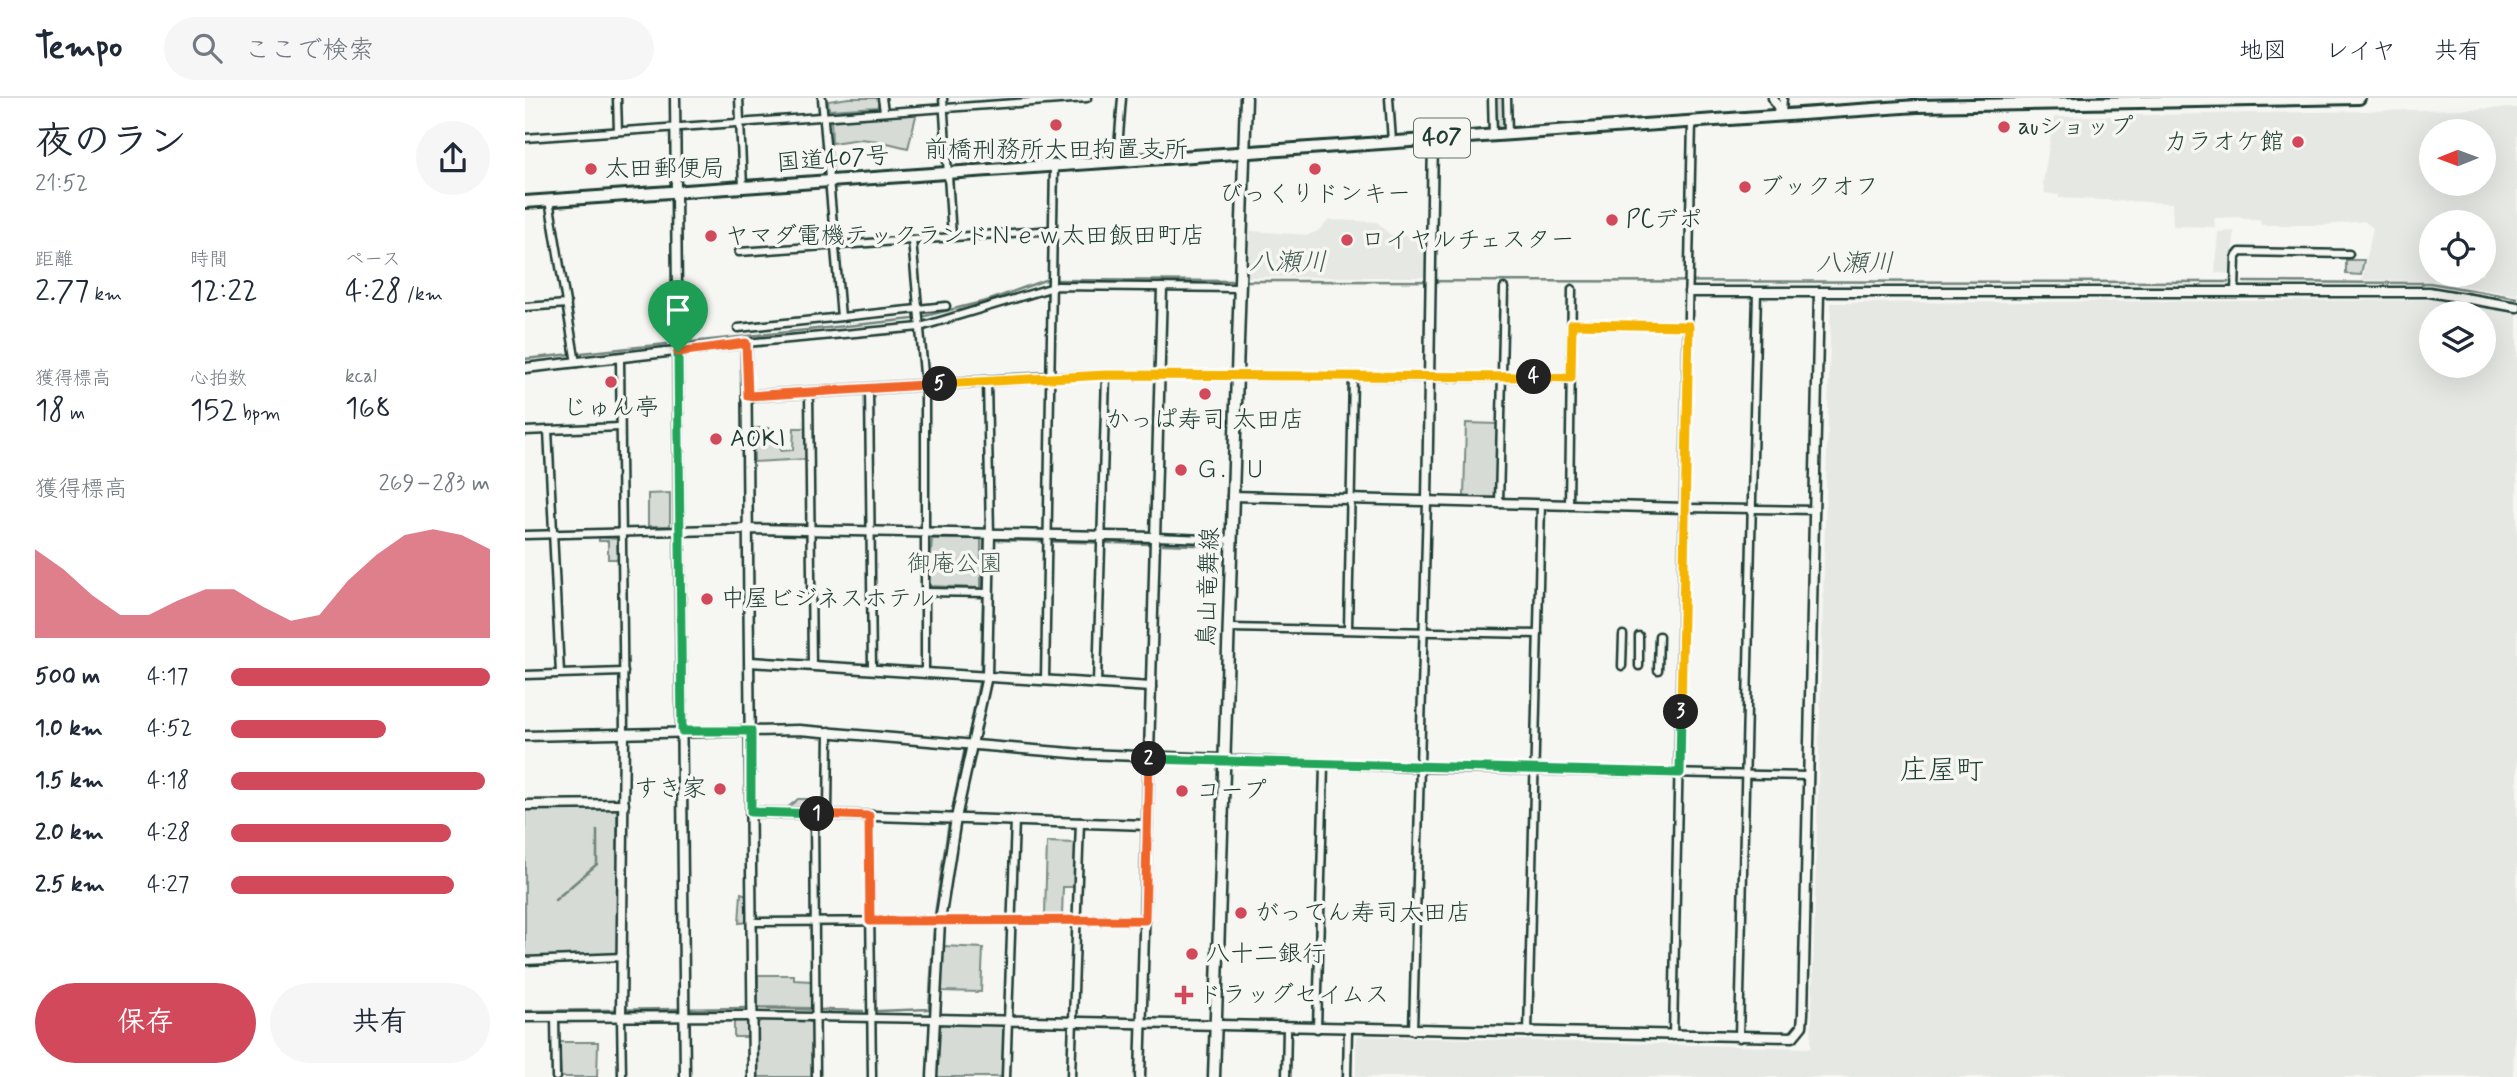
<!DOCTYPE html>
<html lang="ja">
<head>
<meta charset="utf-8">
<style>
	:root { --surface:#fff; --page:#f6f6f7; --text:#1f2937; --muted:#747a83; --line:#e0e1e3; --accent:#d1495b }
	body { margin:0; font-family:Mynerve,"Klee One",sans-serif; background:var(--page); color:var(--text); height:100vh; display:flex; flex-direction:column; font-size:26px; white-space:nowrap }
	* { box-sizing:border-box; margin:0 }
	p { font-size:23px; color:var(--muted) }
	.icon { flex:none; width:38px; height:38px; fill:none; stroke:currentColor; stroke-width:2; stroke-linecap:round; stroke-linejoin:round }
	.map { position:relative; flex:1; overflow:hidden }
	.details { display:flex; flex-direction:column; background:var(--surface); width:525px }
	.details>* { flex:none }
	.needle { width:46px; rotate:269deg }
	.controls { position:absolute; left:1894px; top:21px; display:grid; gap:14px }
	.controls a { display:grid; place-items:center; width:77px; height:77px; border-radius:50%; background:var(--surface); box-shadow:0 7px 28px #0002; font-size:35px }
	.pin { position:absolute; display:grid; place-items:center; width:60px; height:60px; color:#fff; margin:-72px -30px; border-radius:50% 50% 50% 0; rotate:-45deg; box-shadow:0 0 7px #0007 }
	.pin .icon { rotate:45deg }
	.km { position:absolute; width:35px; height:35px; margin:-18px; border-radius:50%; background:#222; color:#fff; font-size:19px; line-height:35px; text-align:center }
	.round { display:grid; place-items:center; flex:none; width:74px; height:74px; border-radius:37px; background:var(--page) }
	.overview { display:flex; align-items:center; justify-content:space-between; height:119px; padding:0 35px }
	h1 { font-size:38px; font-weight:600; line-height:52px }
	.stats { display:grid; grid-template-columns:repeat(3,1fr); gap:10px; height:119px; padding:7px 35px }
	.stats div { display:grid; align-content:center }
	.stats b { font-size:30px; font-weight:600 }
	.stats small { font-size:19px; font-weight:400 }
	.stats p { font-size:19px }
	.chart { height:196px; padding:14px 35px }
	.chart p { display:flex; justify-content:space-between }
	.chart svg { width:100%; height:126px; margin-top:7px; fill:var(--accent); opacity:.7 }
	.button { display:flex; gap:14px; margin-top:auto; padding:14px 35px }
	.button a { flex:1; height:80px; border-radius:42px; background:var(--accent); color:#fff; font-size:28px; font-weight:600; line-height:80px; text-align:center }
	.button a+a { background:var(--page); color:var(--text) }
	ul { padding:0 35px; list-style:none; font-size:23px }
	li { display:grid; grid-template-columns:112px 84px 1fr; align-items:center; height:52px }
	li i { height:18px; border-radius:9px; background:var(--accent) }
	header { display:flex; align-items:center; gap:42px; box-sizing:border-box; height:98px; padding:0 35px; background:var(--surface); border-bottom:2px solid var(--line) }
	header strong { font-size:33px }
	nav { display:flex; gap:38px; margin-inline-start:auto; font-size:24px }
	.search { width:490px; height:63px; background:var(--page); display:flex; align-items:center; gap:18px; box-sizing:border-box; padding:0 24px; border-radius:38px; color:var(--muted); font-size:26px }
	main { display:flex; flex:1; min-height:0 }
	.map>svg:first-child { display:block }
	.built { fill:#e6e8e4; fill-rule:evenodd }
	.green { fill:#d6dbd6; stroke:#7a8c85; stroke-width:2 }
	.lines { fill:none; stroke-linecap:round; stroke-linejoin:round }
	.stream { stroke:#72847d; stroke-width:2.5 }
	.minor-casing { stroke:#1f3d34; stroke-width:11 }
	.tertiary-casing { stroke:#1f3d34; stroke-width:13 }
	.secondary-casing { stroke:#1f3d34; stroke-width:15 }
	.trunk-casing { stroke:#1f3d34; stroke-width:16 }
	.minor { stroke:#f6f6f2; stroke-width:6 }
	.tertiary { stroke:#f6f6f2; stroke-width:8 }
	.secondary { stroke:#f6f6f2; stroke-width:10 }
	.trunk { stroke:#f6f6f2; stroke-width:10 }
	.split-1-casing { stroke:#fff; stroke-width:14 }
	.split-2-casing { stroke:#fff; stroke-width:14 }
	.split-3-casing { stroke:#fff; stroke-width:14 }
	.split-4-casing { stroke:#fff; stroke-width:14 }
	.split-5-casing { stroke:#fff; stroke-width:14 }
	.split-6-casing { stroke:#fff; stroke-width:14 }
	.split-1 { stroke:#22a559; stroke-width:9 }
	.split-2 { stroke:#f0652b; stroke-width:9 }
	.split-3 { stroke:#22a559; stroke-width:9 }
	.split-4 { stroke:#f5b400; stroke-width:9 }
	.split-5 { stroke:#f5b400; stroke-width:9 }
	.split-6 { stroke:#f0652b; stroke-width:9 }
	.poi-dot { fill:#d1495b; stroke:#f6f6f2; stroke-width:2.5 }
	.labels { text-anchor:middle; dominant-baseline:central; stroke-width:7; stroke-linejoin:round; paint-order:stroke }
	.shield { fill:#f6f6f2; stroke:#60746d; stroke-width:2 }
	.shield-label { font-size:23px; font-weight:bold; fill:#1f3d34 }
	.poi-label { font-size:24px; fill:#1f3d34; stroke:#f6f6f2; text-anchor:start }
	.street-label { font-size:24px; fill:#1f3d34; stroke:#f6f6f2 }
	.park-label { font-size:24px; fill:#445d54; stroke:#f6f6f2 }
	.water-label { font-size:26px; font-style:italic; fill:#425a52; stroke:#f6f6f2 }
	.quarter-label { font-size:28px; fill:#1f3d34; stroke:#f6f6f2 }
</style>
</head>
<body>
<header>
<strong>Tempo</strong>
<div class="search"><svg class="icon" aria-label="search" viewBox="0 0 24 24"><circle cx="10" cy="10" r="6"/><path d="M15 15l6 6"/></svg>ここで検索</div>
<nav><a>地図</a><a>レイヤ</a><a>共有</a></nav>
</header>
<main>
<section class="details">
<div class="overview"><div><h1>夜のラン</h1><p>21:52</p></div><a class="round"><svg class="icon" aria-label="share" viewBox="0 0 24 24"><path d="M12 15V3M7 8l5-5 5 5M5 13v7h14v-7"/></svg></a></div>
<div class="stats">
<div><p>距離</p><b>2.77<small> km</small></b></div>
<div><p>時間</p><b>12:22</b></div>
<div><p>ペース</p><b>4:28<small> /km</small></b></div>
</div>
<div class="stats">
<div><p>獲得標高</p><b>18<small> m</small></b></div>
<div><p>心拍数</p><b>152<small> bpm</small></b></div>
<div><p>kcal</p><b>168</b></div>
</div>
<div class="chart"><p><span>獲得標高</span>269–283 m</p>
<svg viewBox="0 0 160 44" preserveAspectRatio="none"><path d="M0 44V13L10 20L20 29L30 36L40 36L50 31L60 27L70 27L80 33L90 38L100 36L110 24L120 15L130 8L140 6L150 8L160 13V44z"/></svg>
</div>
<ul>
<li><b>500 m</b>4:17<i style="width:100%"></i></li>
<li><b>1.0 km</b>4:52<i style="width:60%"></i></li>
<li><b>1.5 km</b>4:18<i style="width:98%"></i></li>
<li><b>2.0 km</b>4:28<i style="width:85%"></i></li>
<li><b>2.5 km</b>4:27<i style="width:86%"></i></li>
</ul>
<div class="button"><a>保存</a><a>共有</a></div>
</section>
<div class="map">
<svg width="1992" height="979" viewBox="0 0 1992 979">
	<rect width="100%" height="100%" fill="#f6f6f2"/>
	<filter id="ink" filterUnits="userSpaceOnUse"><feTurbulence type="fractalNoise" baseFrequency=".0143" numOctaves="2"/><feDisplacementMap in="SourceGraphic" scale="14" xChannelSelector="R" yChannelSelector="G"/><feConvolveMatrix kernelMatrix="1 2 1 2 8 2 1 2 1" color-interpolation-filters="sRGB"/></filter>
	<g filter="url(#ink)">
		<g class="built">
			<path d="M1992,10V197L1912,183L1837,182L1848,130L1839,123L1801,127H1736L1735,121H1718L1717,119L1689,120L1690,129L1648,128L1647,105L1534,100V97L1520,95L1518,85L1529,19ZM1906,33H1958V86H1906ZM1906,124H1958V177H1906Z"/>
			<path d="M804,122L852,124L865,137L903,139L902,179H723L725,133L783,137L793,133Z"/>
			<path d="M1709,133L1708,176L1690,175L1693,134Z"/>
			<path d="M1909,202L1992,215V858L1988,979H831V938L1286,950L1306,205ZM1906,215H1958V268H1906Z"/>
		</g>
		<g class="green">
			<path d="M324,0H353L354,5L352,9L304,12L303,3Z"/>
			<path d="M968,0H982L983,36L968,37Z"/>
			<path d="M392,14L383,50L362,45L360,50L353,49V43L335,41L307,45L306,19Z"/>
			<path d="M1821,162H1839L1836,177L1821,176Z"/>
			<path d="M941,325L973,326L971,400L939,399Z"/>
			<path d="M228,330H245V343H255L256,353L268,352L269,330H281L282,361L229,364Z"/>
			<path d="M145,395V428H123V396Z"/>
			<path d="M74,439L92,441L93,461H83V443H74Z"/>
			<path d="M407,441H456V490L404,488Z"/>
			<path d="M273,701H302L301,708L262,710Z"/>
			<path d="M92,710L93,853L90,857L0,859V712Z"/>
			<path d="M522,744L551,745L550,789H538L537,817H520Z"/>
			<path d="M216,795L222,797L223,824L214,825Z"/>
			<path d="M418,848L458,850L456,894L415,893Z"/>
			<path d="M233,877H269V882L286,883L288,910L233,909Z"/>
			<path d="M209,921H221L224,925V939H209Z"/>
			<path d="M237,922L283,923L288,926V979H233V925Z"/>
			<path d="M417,926L476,927L479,931L478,979H412L413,931Z"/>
			<path d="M34,944H73L72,979H36Z"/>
		</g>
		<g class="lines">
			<g class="stream">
				<path d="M719,183L1703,184"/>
				<path d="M1719,184L1905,185L1992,200"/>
				<path d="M166,244L388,221L465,202L520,182L712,183"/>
				<path d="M0,261L142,246"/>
				<path d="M472,442L624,446"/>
				<path d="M638,446L699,448"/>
				<path d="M458,488L459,441"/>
				<path d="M456,571L458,501"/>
				<path d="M444,636L454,585"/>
				<path d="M427,713L440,650"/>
				<path d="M30,802L72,766V732"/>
				<path d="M410,816L424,725"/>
				<path d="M231,910L338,913"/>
				<path d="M0,913L224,910"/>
				<path d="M353,913L404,911L409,831"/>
			</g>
			<defs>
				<g id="minor">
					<path d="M92,0L93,33"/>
					<path d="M214,0L218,89"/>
					<path d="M297,0L316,219"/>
					<path d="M357,0L359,13"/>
					<path d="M418,0L427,139"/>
					<path d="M864,0L867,43"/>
					<path d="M967,0L968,37"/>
					<path d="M982,0L983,36"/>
					<path d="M1257,15L1258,0"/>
					<path d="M0,40L562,0"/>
					<path d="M592,62L597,0"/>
					<path d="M24,102L51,265"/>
					<path d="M387,142L400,287V575"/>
					<path d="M214,154L528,132"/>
					<path d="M1710,194L1711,159L1715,154L1824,156"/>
					<path d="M0,209L42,206"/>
					<path d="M1047,226L1164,228"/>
					<path d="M213,230L421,208"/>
					<path d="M221,245L395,229L532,188L714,190"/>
					<path d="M95,261L99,635"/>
					<path d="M527,279L581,277L1046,280"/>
					<path d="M462,283L465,437"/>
					<path d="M344,291L347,571"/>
					<path d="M284,294L287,568"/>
					<path d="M23,332L35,575"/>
					<path d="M0,333L95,329"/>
					<path d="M974,406L979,190"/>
					<path d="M1044,407L1047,191"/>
					<path d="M1161,410L1289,412"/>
					<path d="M0,437L155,433"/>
					<path d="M631,439L706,442"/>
					<path d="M400,494L464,495"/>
					<path d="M705,530L1013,536"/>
					<path d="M823,531L828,278"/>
					<path d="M1097,568L1098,537"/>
					<path d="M1114,568V538"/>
					<path d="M1133,572L1134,538"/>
					<path d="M0,577L99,574"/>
					<path d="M520,582L529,67"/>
					<path d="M572,585L581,277"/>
					<path d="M698,661L895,670L1283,678"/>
					<path d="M289,716L291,979"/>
					<path d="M303,716L304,633"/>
					<path d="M344,718L347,979"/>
					<path d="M227,824L620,822"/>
					<path d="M0,863L98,859"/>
					<path d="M96,918L97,979"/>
					<path d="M227,918L409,921"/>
					<path d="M30,919L31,979"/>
					<path d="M792,931L799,667"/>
					<path d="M888,933L902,403"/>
					<path d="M1003,935L1016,406"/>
					<path d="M1148,938L1167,23"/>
					<path d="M1214,940L1232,194"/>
					<path d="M481,979L490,722"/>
					<path d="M546,979L555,724"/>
					<path d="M761,979L762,930"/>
					<path d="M822,979L823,931"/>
				</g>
				<g id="tertiary">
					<path d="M150,0L160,979"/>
					<path d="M1248,0L1257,17"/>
					<path d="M1164,194H1904L1992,209"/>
					<path d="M0,270L221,245L228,979"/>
					<path d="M223,298L527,279"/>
					<path d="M707,398L1161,410"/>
					<path d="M902,403L908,41"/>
					<path d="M155,433L224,431L631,439"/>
					<path d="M225,564L626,589"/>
					<path d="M0,638L274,632L558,656L698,661"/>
					<path d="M0,707L99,706"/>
					<path d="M226,714L622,727"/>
					<path d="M96,918L99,635"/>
					<path d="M0,919L227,918"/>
					<path d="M409,921L1268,939L1277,928L1278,916L1294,194"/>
					<path d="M407,979L415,823L431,720L462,578L465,437"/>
					<path d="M615,979L637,190"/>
				</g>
				<path id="secondary" d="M689,979L721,0"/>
				<path id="trunk" d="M0,104L1392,8L1834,0"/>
			</defs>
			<use href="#minor" class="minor-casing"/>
			<use href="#tertiary" class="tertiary-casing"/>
			<use href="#secondary" class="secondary-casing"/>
			<use href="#trunk" class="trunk-casing"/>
			<use href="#minor" class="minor"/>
			<use href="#tertiary" class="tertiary"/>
			<use href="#secondary" class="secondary"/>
			<use href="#trunk" class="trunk"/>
		</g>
	</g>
	<g class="lines" filter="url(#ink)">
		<defs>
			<path id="split-1" d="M153,254L157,633H226V714L292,716"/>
			<path id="split-2" d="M292,716L344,718L345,823L620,822L624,661"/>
			<path id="split-3" d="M624,661L1155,675L1156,614"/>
			<path id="split-4" d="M1009,279L1046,280L1047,226L1164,228L1156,614"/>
			<path id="split-5" d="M415,286L581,277L1009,279"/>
			<path id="split-6" d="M153,254L221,245L223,298L415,286"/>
		</defs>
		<use href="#split-1" class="split-1-casing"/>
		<use href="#split-2" class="split-2-casing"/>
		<use href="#split-3" class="split-3-casing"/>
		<use href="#split-4" class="split-4-casing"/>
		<use href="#split-5" class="split-5-casing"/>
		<use href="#split-6" class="split-6-casing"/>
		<use href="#split-1" class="split-1"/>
		<use href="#split-2" class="split-2"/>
		<use href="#split-3" class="split-3"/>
		<use href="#split-4" class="split-4"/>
		<use href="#split-5" class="split-5"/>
		<use href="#split-6" class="split-6"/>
	</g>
	<g class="poi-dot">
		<circle cx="531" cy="27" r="7"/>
		<circle cx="1479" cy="29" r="7"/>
		<circle cx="1773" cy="44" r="7"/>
		<circle cx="66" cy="71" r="7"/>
		<circle cx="790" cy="71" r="7"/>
		<circle cx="1220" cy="89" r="7"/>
		<circle cx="1087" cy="122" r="7"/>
		<circle cx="186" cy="138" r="7"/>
		<circle cx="822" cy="142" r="7"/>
		<circle cx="86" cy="284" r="7"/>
		<circle cx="680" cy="296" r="7"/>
		<circle cx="191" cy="341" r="7"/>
		<circle cx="656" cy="372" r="7"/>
		<circle cx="182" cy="501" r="7"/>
		<circle cx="195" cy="691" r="7"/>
		<circle cx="657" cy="693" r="7"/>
		<circle cx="716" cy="815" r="7"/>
		<circle cx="667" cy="856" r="7"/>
		<path d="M655.5 886.5h7v7h7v7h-7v7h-7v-7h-7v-7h7z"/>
	</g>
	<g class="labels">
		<rect class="shield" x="889" y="20.5" width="56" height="39" rx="5"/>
		<g class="shield-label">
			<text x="917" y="40">407</text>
		</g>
		<g class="poi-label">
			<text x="1493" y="29">auショップ</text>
			<text x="1759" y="44" text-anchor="end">カラオケ館</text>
			<text x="531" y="52" text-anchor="middle">前橋刑務所大田拘置支所</text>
			<text x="80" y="71">太田郵便局</text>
			<text x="1234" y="89">ブックオフ</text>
			<text x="790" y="96" text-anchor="middle">びっくりドンキー</text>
			<text x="1101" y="122">PCデポ</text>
			<text x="200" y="138">ヤマダ電機テックランドＮｅｗ太田飯田町店</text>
			<text x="836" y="142">ロイヤルチェスター</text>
			<text x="86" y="310" text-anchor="middle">じゅん亭</text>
			<text x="680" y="322" text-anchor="middle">かっぱ寿司 太田店</text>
			<text x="205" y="341">AOKI</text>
			<text x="670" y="372">Ｇ．Ｕ</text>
			<text x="196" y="501">中屋ビジネスホテル</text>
			<text x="181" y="691" text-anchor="end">すき家</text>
			<text x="671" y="693">コープ</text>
			<text x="730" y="815">がってん寿司太田店</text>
			<text x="681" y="856">八十二銀行</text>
			<text x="673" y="897">ドラッグセイムス</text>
		</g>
		<g class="street-label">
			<text transform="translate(308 62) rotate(-4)">国道407号</text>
			<text transform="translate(684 489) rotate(-88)">鳥山竜舞線</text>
		</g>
		<g class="park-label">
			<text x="430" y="466">御庵公園</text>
		</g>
		<g class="water-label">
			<text x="763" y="165">八瀬川</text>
			<text x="1330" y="166">八瀬川</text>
		</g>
		<g class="quarter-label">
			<text x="1417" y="673">庄屋町</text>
		</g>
	</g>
</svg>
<div class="controls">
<a><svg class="needle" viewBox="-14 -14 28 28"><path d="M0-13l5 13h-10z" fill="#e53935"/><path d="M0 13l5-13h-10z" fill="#747a83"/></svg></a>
<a><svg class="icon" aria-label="locate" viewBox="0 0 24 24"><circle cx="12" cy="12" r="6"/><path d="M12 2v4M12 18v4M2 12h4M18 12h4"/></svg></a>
<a><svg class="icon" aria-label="layers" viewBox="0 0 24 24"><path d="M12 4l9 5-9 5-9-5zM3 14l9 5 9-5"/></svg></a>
</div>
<div class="pin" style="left:153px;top:254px;background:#1e9e55"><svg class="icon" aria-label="arrive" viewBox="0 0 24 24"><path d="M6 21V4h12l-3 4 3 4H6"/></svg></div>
<b class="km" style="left:292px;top:716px">1</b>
<b class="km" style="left:624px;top:661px">2</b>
<b class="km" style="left:1156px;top:614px">3</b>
<b class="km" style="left:1009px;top:279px">4</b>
<b class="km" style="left:415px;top:286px">5</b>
</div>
</main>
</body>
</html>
